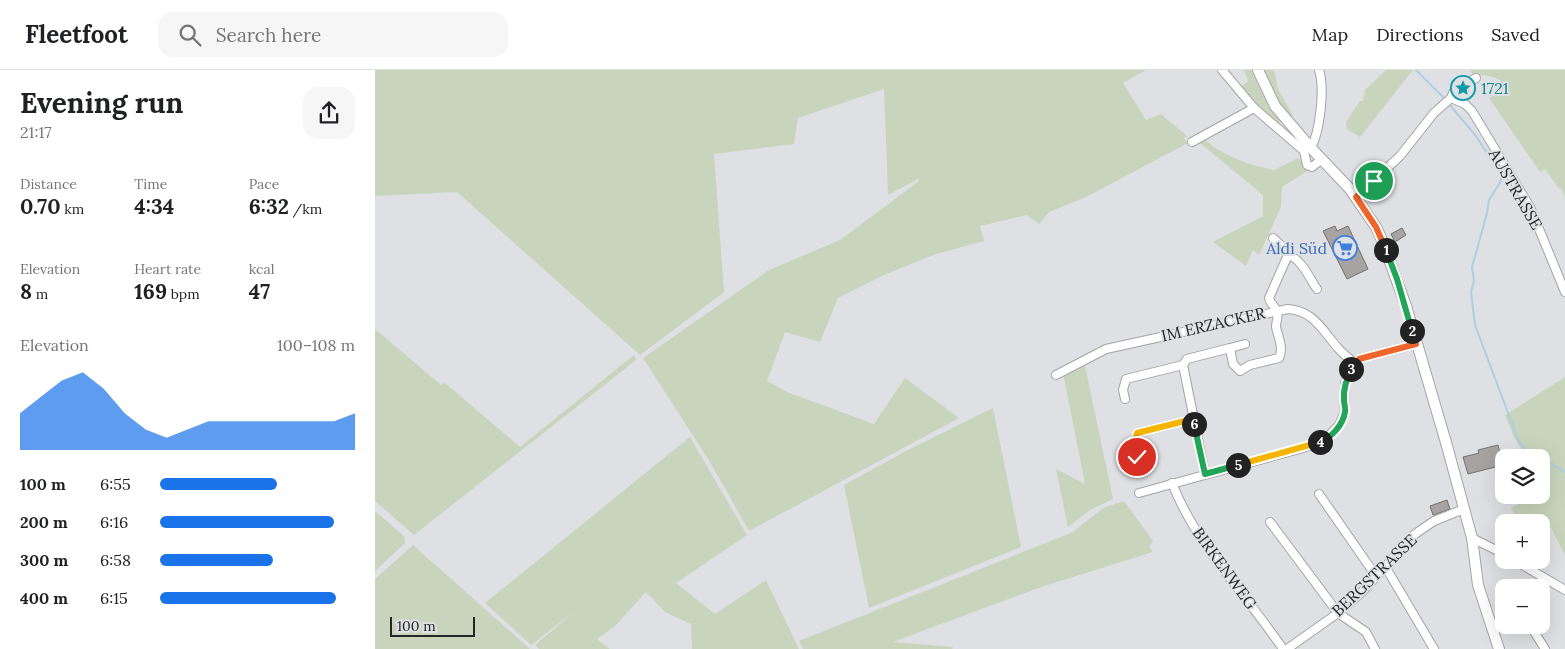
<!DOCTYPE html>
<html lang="en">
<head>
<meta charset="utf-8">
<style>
	:root { --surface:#fff; --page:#f6f6f6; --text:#202124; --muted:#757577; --line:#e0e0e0; --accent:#1a73e8 }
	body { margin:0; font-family:Lora,serif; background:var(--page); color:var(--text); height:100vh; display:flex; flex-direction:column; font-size:19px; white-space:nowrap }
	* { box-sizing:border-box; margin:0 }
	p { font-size:16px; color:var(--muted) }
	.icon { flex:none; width:28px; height:28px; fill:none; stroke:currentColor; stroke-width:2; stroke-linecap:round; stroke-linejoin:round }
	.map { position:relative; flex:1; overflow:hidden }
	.side { display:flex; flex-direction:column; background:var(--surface); width:375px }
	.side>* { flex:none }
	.tools { position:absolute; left:1120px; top:379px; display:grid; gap:10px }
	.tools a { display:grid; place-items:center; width:55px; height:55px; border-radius:10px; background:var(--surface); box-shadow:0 5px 20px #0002; font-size:25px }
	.scale { position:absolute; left:15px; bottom:12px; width:85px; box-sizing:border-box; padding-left:5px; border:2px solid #242526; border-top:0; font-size:14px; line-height:18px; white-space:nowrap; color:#242526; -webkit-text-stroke:4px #dfe0e3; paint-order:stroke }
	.pin { position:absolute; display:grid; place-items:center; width:42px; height:42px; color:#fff; margin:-21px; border:2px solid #fff; border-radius:50%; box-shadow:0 1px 5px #0007 }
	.km { position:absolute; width:25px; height:25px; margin:-12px; border-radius:50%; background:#222; color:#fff; font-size:14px; line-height:25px; text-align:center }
	.round { display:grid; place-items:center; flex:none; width:52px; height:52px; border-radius:15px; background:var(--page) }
	.summary { display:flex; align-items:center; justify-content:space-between; height:85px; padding:0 20px }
	h1 { font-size:28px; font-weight:700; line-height:38px }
	.metrics { display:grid; grid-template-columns:repeat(3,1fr); gap:8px; height:85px; padding:5px 20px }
	.metrics div { display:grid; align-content:center }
	.metrics b { font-size:21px; font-weight:700 }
	.metrics small { font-size:14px; font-weight:400 }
	.metrics p { font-size:14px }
	.chart { height:140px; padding:10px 20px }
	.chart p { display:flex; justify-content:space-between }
	.chart svg { width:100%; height:90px; margin-top:5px; fill:var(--accent); opacity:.7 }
	ul { padding:0 20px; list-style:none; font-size:16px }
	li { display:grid; grid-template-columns:80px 60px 1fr; align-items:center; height:38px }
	li i { height:12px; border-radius:6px; background:var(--accent) }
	header { display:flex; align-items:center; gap:30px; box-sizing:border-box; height:70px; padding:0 25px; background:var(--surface); border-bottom:1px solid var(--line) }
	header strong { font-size:24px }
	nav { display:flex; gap:28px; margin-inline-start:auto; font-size:18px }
	.search { width:350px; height:45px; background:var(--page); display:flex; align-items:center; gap:12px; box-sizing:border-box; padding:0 18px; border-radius:15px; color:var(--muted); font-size:19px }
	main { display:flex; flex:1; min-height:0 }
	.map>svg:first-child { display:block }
	.green { fill:#c8d5bc }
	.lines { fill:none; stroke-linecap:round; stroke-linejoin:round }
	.stream { stroke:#accfe1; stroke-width:2 }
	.building { fill:#a6a3a2; stroke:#747170 }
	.minor-casing { stroke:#a4a4a7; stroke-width:10 }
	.major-casing { stroke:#a4a4a7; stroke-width:12 }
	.minor { stroke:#fff; stroke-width:8 }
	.major { stroke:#fff; stroke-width:10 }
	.split-1-casing { stroke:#fff; stroke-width:10 }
	.split-2-casing { stroke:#fff; stroke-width:10 }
	.split-3-casing { stroke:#fff; stroke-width:10 }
	.split-4-casing { stroke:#fff; stroke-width:10 }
	.split-5-casing { stroke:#fff; stroke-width:10 }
	.split-6-casing { stroke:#fff; stroke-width:10 }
	.split-7-casing { stroke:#fff; stroke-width:10 }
	.split-1 { stroke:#f0652b; stroke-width:6 }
	.split-2 { stroke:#22a559; stroke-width:6 }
	.split-3 { stroke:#f0652b; stroke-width:6 }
	.split-4 { stroke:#22a559; stroke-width:6 }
	.split-5 { stroke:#f5b400; stroke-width:6 }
	.split-6 { stroke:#22a559; stroke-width:6 }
	.split-7 { stroke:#f5b400; stroke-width:6 }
	.labels { text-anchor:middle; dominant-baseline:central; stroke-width:4; stroke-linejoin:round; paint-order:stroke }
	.culture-label { font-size:16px; fill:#0d838f; stroke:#dfe0e3; text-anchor:start }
	.street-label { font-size:16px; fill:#242526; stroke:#dfe0e3 }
	.shop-label { font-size:16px; fill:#366cbe; stroke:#dfe0e3; text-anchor:end }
</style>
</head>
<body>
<header>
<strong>Fleetfoot</strong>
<div class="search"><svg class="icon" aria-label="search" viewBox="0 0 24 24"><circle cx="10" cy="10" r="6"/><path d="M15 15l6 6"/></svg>Search here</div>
<nav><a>Map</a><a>Directions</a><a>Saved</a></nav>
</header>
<main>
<section class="side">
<div class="summary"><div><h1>Evening run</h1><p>21:17</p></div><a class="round"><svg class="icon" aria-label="share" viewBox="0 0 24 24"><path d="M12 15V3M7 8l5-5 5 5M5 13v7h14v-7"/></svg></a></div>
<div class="metrics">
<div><p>Distance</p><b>0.70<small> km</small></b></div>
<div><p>Time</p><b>4:34</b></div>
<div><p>Pace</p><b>6:32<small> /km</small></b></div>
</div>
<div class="metrics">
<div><p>Elevation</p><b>8<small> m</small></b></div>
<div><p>Heart rate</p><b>169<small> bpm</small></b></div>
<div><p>kcal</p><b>47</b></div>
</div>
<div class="chart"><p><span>Elevation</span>100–108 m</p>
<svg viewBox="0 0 160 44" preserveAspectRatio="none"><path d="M0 44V26L10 18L20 10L30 6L40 14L50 26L60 34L70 38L80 34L90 30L100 30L110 30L120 30L130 30L140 30L150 30L160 26V44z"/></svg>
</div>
<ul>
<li><b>100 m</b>6:55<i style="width:60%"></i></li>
<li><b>200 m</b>6:16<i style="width:89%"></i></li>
<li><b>300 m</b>6:58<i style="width:58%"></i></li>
<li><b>400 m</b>6:15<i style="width:90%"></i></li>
</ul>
</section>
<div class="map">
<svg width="1190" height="579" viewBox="0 0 1190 579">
	<rect width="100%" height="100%" fill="#dfe0e3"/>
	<g class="green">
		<path d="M0,0H771L748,13L771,50L786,44L813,67H808L813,73L713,126L674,142L664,154L652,145L605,156L609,171L561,184L509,205L463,228L445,272L410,262L392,311L412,322L499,354L530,308L584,348L374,461L335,392L268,288L394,200L465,170L544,111L543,109L513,125L509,19L423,48L419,74L339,84L349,222L265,285L82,122L0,126Z"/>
		<path d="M869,0H899L903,19L918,45L903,53L880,33L866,17L873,11Z"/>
		<path d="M1011,0H1038L985,67L972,59L971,52L985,31H988L990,20Z"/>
		<path d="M1096,0H1190V127L1186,118L1184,119L1170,99L1165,102L1114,28L1131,15C1121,6 1110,3 1098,7Z"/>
		<path d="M830,70C848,86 874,95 899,100L923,88L934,100L907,117L906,137L884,185L878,180L871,196L838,172L888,146V125L825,73Z"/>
		<path d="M0,259L66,315L70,313L145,377L259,285L261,290L39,465L0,431Z"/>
		<path d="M709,291L738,429L715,440L693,457L681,399L710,414L688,303Z"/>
		<path d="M1190,307V485L1176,458L1166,463V452H1144L1136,438L1150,430L1149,425H1166V388C1143,388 1138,363 1130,345Z"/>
		<path d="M618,338L646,477L494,538L469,415L533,380Z"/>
		<path d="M315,367L372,465L301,513L340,544L391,510L424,579H317L316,554L290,542L271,522L240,556L222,569L235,579H164L160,575L199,542L156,575L110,533Z"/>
		<path d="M749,431L778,471L774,477L778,482L666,517L518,572L578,577L577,579H428L424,571L698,462L728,438Z"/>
		<path d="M0,441L29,466L30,473L0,501Z"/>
		<path d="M38,475L155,579H0V509Z"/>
	</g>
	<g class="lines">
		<g class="stream">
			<path d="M1041,0L1071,30"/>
			<path d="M1074,34L1101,66L1126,105V111L1114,130L1112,143L1097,197L1099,211L1096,222L1100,255L1144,372L1150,379L1165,388"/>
			<path d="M1166,388L1190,402"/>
		</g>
	</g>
	<g class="building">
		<path d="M960,156L962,161L973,156L993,199L972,209L948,161Z"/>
		<path d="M1027,158L1031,165L1020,172L1016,164Z"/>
		<path d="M1123,375L1128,395L1093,404L1088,387L1104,383L1103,380Z"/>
		<path d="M1072,430L1075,439L1058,445L1055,436Z"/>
	</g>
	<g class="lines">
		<defs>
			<g id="minor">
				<path d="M847,0L879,38L929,81L932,95L937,97L947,89"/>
				<path d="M1076,28L1090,34L1097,41L1155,137L1190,222"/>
				<path d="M817,72L879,38"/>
				<path d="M936,78C945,61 950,19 944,0"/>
				<path d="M981,127L1025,86L1059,43L1076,28L1079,21L1101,8"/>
				<path d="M898,168L911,180L913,185"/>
				<path d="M855,278L870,274"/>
				<path d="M808,295L812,289L855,278L858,294L865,301L875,295L904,288C909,278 903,267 901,257C901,251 904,246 902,241C900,236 895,234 894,228L913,185C927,189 934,208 942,219"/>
				<path d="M681,305L731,279L913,239C939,241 947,260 963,278C968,284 975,289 980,294"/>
				<path d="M750,329L748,320L751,309L808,295L830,404"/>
				<path d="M762,387L759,374L762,363L818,349"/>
				<path d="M797,413C821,475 871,524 908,579"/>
				<path d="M764,423L928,378L951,369L964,355L970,342L969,328L970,313L976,300L984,289L1041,274"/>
				<path d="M944,424L1001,506"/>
				<path d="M895,452L963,543L991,562L1000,579"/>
				<path d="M1097,468L1129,484"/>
				<path d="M1139,490L1190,520"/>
				<path d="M1010,496L1059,579"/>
				<path d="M1155,555L1170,579"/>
				<path d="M912,579L963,543L986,523L1040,464L1059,451L1089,439"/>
			</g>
			<path id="major" d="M883,0L900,36L936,78L974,118L1001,157L1007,170L1031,236L1072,376L1097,468L1103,515L1124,579"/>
		</defs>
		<use href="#minor" class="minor-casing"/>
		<use href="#major" class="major-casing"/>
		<use href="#minor" class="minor"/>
		<use href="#major" class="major"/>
	</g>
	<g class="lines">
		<defs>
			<path id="split-1" d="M999,111L981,127L1001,157L1011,180"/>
			<path id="split-2" d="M1011,180L1022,209L1037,261"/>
			<path id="split-3" d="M976,299L984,289L1041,274L1037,261"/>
			<path id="split-4" d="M945,372C956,368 968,355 970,342C971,339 969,334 969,330C968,319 972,309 976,299"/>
			<path id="split-5" d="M863,395L945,372"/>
			<path id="split-6" d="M819,354L830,404L863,395"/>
			<path id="split-7" d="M762,387L759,374L762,363L818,349L819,354"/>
		</defs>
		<use href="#split-1" class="split-1-casing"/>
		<use href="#split-2" class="split-2-casing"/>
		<use href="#split-3" class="split-3-casing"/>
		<use href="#split-4" class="split-4-casing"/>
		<use href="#split-5" class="split-5-casing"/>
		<use href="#split-6" class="split-6-casing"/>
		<use href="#split-7" class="split-7-casing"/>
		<use href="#split-1" class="split-1"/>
		<use href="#split-2" class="split-2"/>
		<use href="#split-3" class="split-3"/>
		<use href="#split-4" class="split-4"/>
		<use href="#split-5" class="split-5"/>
		<use href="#split-6" class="split-6"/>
		<use href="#split-7" class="split-7"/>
	</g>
	<defs>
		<symbol id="sight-ring" viewBox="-11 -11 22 22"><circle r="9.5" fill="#dfe0e3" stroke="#0f9aa8" stroke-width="1.5"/><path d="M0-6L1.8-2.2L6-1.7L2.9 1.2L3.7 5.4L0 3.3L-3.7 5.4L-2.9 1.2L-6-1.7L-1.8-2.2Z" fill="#0f9aa8"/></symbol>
		<symbol id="supermarket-ring" viewBox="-11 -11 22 22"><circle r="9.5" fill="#dfe0e3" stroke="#3f7fe0" stroke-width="1.5"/><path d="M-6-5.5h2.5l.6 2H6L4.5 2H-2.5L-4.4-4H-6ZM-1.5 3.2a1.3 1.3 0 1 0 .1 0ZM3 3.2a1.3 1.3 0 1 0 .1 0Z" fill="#3f7fe0"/></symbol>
	</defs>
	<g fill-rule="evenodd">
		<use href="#sight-ring" x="1074" y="4" width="28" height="28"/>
		<use href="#supermarket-ring" x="956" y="164" width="28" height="28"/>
	</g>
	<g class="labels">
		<g class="culture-label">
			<text x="1106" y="18">1721</text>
		</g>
		<g class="street-label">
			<text transform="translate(1141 119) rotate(60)">AUSTRASSE</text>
			<text transform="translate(838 254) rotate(-13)">IM ERZACKER</text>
			<text transform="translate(850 498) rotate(54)">BIRKENWEG</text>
			<text transform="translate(999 505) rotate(-44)">BERGSTRASSE</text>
		</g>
		<g class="shop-label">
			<text x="952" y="178">Aldi Süd</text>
		</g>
	</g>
</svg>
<div class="tools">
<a><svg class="icon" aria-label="layers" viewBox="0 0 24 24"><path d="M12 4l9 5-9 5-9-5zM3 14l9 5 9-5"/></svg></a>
<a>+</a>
<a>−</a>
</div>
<div class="scale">100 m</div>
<div class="pin" style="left:999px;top:111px;background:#1e9e55"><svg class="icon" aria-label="arrive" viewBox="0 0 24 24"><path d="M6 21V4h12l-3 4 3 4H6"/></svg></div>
<div class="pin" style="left:762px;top:387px;background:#d93025"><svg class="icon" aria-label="check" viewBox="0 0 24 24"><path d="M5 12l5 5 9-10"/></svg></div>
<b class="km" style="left:1011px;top:180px">1</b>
<b class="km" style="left:1037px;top:261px">2</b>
<b class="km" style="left:976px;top:299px">3</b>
<b class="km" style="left:945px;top:372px">4</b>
<b class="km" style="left:863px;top:395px">5</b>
<b class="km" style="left:819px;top:354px">6</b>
</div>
</main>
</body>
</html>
